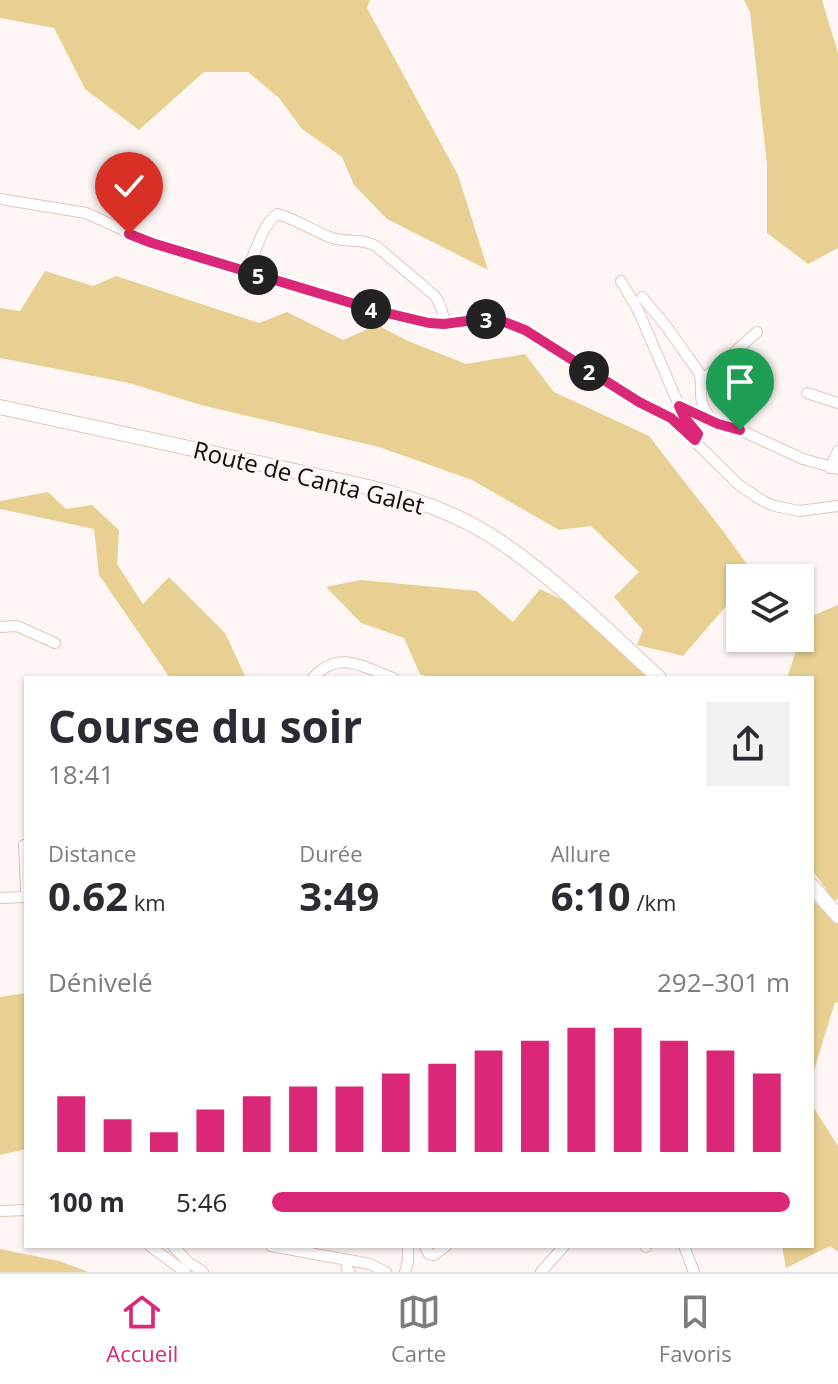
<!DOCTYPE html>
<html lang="fr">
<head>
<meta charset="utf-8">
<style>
	:root { --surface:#fff; --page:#f2f2f3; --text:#2b2b33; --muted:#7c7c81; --line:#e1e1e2; --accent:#db2777 }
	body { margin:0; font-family:"Open Sans",sans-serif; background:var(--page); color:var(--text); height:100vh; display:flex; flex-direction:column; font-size:30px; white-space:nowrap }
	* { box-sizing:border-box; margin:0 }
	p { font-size:26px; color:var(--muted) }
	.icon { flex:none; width:44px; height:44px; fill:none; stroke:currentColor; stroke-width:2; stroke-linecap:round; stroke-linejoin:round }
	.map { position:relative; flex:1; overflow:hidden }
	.side { position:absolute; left:24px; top:676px; width:790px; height:572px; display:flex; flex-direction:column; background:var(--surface); border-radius:0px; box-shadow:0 2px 6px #0004 }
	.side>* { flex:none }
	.tools { position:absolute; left:726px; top:564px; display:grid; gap:16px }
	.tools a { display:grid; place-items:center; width:88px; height:88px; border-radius:0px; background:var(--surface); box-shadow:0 2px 6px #0004; font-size:40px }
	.pin { position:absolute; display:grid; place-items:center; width:68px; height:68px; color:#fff; margin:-82px -34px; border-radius:50% 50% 50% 0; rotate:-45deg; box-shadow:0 0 8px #0007 }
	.pin .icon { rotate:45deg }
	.km { position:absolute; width:40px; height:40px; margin:-20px; border-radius:50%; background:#222; color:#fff; font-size:22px; line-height:40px; text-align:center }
	.round { display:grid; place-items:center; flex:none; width:84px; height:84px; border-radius:0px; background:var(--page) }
	.head { display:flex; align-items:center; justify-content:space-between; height:136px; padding:0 24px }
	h1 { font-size:44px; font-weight:700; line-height:60px }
	.figures { display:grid; grid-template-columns:repeat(3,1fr); gap:12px; height:136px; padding:8px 24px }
	.figures div { display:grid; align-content:center }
	.figures b { font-size:40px; font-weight:700 }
	.figures small { font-size:22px; font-weight:400 }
	.figures p { font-size:22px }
	.chart { height:224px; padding:16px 24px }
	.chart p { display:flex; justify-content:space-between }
	.chart svg { width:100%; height:144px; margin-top:8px; stroke:var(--accent); stroke-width:6 }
	ul { padding:0 24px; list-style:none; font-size:26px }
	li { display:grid; grid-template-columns:128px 96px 1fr; align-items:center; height:60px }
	li i { height:20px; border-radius:10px; background:var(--accent) }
	.dock { display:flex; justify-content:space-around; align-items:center; height:112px; border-top:2px solid var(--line); background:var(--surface); font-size:22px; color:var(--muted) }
	.dock a { display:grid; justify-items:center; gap:4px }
	.dock .current { color:var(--accent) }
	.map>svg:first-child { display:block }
	.green { fill:#e7d092 }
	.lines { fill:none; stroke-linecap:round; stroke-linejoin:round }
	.minor-casing { stroke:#e4c4bb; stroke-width:12 }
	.major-casing { stroke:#e4c4bb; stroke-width:16 }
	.minor { stroke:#fff; stroke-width:10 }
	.major { stroke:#fff; stroke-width:14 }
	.route-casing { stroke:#fff; stroke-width:16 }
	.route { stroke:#db2777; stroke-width:10 }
	.labels { text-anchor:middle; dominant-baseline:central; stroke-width:6; stroke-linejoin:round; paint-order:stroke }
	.street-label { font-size:24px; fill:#130907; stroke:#fdf6f4 }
</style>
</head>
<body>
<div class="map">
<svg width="838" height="1272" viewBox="0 0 838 1272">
	<rect width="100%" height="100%" fill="#fdf6f4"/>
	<g class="green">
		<path d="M0,0H370L367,8L458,175L488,270L387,219L354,185L342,157L302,129L279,98L248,72H204L139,130L85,89L54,28L0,18Z"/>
		<path d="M744,0H822L838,53V248L808,264L767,233V165L750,12Z"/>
		<path d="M45,271L93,286L116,276L259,323L287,312L343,340L377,325L408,341L466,364L525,354L554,392L649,436L723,531L754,574L750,578H740V590L683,656L637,645L643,630L614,597L639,572L591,526L559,530L472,480L379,447L201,405L129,383L0,358V308L20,311Z"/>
		<path d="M48,492L66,509L92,505L119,530L117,564L143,604L169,577L225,633L246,678H170L99,575L94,529L0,509V501Z"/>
		<path d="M361,580L477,591L513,622L540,589L563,600L648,678H431L420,674L404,638L361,623L326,587Z"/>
		<path d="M838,605V899L834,900L812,870V678H787L807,618Z"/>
		<path d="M812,900L838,923V1003L835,1002L812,1077Z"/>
		<path d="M26,993V1149L0,1155V997Z"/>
		<path d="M812,1105L838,1146V1252L830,1246L786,1268L782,1246H812Z"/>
		<path d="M0,1249L59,1261L89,1272H0Z"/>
	</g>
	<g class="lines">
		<defs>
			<g id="minor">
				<path d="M0,199L86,213L152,243L378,311L437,324L482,319L499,320L525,330L639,402L671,418L739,485L763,501L775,506L799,511L838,506"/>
				<path d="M247,272C254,255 263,222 278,214C297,220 314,231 332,238C348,243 362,238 376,246L435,296C441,305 444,313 444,324"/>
				<path d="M621,281L638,310L684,417L698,434L695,440"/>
				<path d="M642,297L666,326L700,374C703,396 696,401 713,421"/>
				<path d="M701,380L718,367L757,332"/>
				<path d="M807,393L838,403"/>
				<path d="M679,406L687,408L704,419L740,430L803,459L838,469"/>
				<path d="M830,468L838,451"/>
				<path d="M0,627L17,626L55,643"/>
				<path d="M313,678C339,649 362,667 393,678"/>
				<path d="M24,845L26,890"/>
				<path d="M0,898L26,897"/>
				<path d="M0,1211L26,1210"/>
				<path d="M150,1246L185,1272"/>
				<path d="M173,1246L188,1262L203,1272"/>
				<path d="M271,1246L370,1264L386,1272"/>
				<path d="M425,1246L429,1254L434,1255L446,1246"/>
				<path d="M645,1246L646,1247"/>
				<path d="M684,1246L694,1272"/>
				<path d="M346,1260L347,1269L350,1272"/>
				<path d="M405,1272L408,1261V1246"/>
				<path d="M541,1272L564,1246"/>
			</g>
			<g id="major">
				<path d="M0,407L368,487C413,498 461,515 499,541C557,580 608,631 659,678"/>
				<path d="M812,886L838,916"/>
			</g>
		</defs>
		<use href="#minor" class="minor-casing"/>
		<use href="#major" class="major-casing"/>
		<use href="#minor" class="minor"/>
		<use href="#major" class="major"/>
	</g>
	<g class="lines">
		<defs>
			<path id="route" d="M129,234L152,243L378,311L429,323L444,324L482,319L499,320L525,330L639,402L671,418L695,440L698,434L684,417L679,406L718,424L740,430"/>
		</defs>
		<use href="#route" class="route-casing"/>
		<use href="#route" class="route"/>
	</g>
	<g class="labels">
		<g class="street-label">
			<text transform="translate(309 477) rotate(14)">Route de Canta Galet</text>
		</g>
	</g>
</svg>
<div class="tools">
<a><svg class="icon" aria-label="layers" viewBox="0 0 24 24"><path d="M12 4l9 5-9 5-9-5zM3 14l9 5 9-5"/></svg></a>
</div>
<div class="pin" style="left:740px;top:430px;background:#1e9e55"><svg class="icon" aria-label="arrive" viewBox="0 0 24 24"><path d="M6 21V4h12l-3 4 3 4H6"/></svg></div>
<div class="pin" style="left:129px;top:234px;background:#d93025"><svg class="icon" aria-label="check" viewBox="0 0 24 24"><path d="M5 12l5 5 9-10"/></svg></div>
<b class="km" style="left:589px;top:371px">2</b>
<b class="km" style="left:486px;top:319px">3</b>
<b class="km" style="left:371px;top:309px">4</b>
<b class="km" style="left:258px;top:275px">5</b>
<section class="side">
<div class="head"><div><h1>Course du soir</h1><p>18:41</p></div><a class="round"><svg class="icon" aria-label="share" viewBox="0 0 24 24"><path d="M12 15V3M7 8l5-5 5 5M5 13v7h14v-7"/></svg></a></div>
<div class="figures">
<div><p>Distance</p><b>0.62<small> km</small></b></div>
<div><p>Durée</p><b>3:49</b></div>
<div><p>Allure</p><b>6:10<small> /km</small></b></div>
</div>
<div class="chart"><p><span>Dénivelé</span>292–301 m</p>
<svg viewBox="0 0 160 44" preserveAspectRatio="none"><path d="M5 44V27M15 44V34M25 44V38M35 44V31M45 44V27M55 44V24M65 44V24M75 44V20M85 44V17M95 44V13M105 44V10M115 44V6M125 44V6M135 44V10M145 44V13M155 44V20"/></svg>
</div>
<ul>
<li><b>100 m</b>5:46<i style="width:100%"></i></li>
</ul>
</section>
</div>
<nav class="dock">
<a class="current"><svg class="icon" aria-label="home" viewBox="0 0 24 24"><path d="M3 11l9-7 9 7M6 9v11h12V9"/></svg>Accueil</a>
<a><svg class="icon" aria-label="map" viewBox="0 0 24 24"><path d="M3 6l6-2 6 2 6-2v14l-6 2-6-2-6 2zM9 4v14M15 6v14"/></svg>Carte</a>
<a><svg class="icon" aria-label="saved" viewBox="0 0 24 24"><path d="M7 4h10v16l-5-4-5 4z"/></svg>Favoris</a>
</nav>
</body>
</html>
